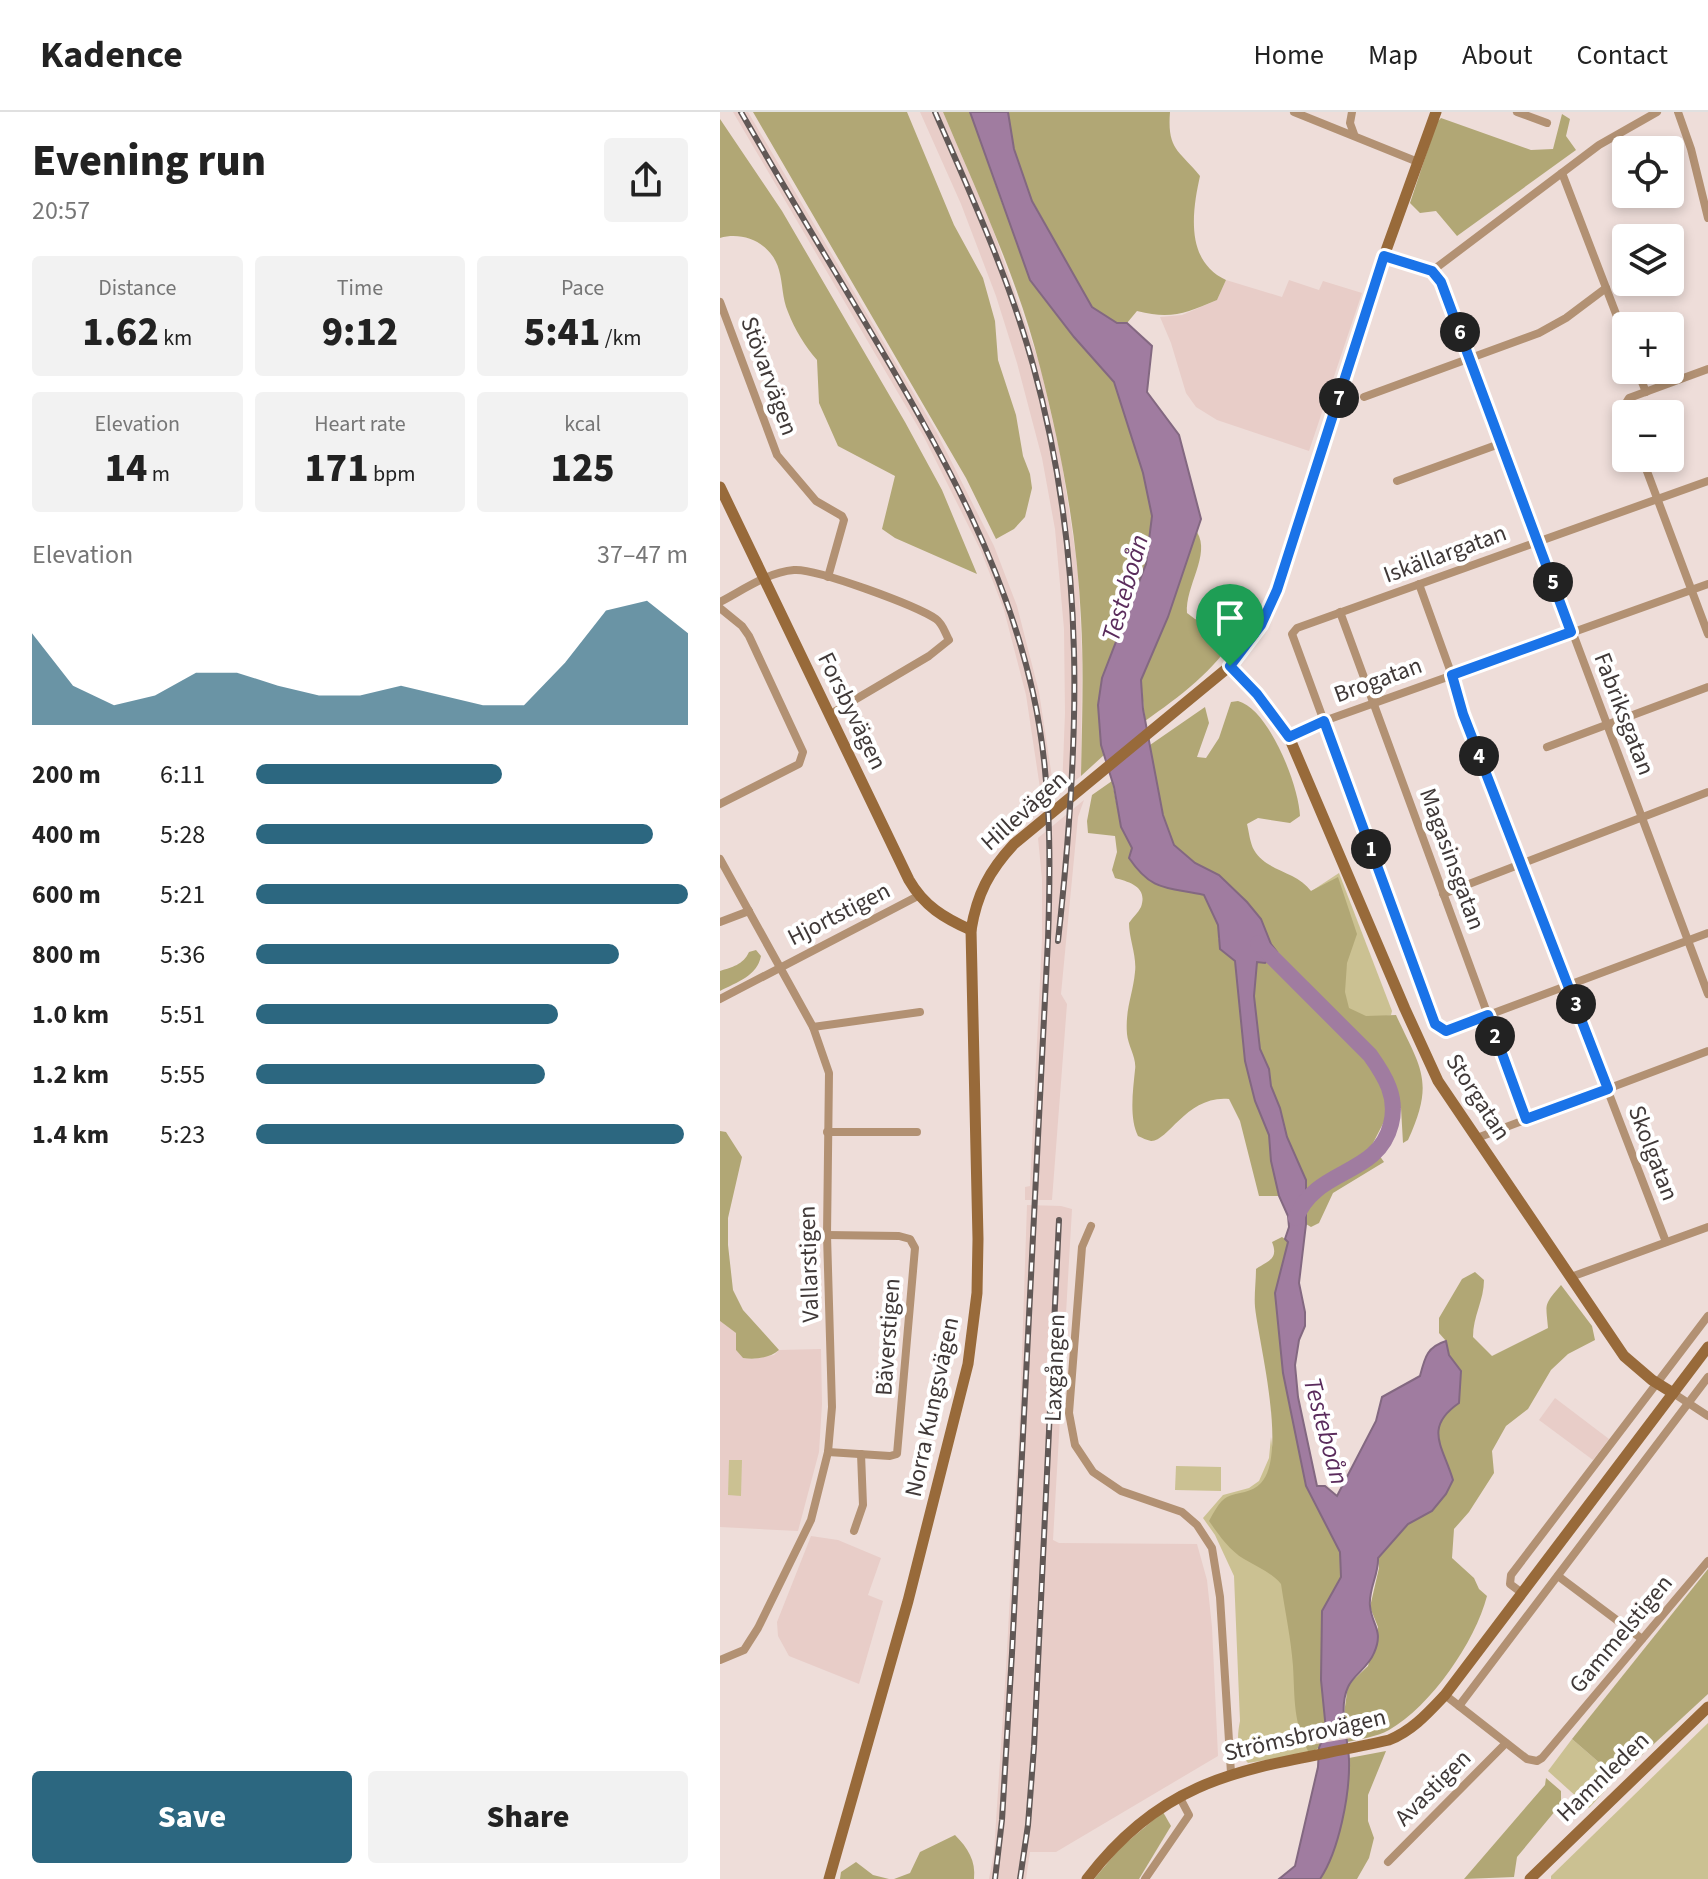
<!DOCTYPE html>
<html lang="en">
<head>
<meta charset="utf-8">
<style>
	:root { --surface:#fff; --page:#f2f2f2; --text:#222; --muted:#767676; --line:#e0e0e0; --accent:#2c6780 }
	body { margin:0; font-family:"Source Sans 3",sans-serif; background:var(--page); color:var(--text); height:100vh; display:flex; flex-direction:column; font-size:30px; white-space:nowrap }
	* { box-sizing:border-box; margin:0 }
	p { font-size:26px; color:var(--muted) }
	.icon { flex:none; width:44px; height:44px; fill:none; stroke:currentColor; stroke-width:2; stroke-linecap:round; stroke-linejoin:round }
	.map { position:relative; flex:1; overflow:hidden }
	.panel { display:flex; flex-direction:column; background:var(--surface); width:720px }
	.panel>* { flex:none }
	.buttons { position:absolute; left:892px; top:24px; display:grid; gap:16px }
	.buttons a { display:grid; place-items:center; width:72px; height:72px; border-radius:8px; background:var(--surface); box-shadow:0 4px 12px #0003; font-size:40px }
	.pin { position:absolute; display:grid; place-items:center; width:68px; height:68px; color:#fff; margin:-82px -34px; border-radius:50% 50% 50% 0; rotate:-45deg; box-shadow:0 0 8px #0007 }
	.pin .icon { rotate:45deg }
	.km { position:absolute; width:40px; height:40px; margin:-20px; border-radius:50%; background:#222; color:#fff; font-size:22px; line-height:40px; text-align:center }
	.round { display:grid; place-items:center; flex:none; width:84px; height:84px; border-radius:8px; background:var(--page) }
	.headline { display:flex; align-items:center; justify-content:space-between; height:136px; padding:0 32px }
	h1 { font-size:44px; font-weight:800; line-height:60px }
	.figures { display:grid; grid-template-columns:repeat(3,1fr); gap:12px; height:136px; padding:8px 32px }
	.figures div { display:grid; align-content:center; border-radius:8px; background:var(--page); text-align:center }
	.figures b { font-size:40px; font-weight:800 }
	.figures small { font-size:22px; font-weight:400 }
	.figures p { font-size:22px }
	.chart { height:224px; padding:16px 32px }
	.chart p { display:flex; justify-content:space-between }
	.chart svg { width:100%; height:144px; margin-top:8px; fill:var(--accent); opacity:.7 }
	.primary-button { display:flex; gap:16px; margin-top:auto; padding:16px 32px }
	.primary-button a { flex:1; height:92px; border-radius:8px; background:var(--accent); color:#fff; font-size:32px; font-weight:800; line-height:92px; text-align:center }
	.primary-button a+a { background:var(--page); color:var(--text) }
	ul { padding:0 32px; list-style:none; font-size:26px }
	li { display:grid; grid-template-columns:128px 96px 1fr; align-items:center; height:60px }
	li i { height:20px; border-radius:10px; background:var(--accent) }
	header { display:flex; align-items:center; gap:48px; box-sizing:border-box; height:112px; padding:0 40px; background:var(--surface); border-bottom:2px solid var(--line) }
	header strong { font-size:38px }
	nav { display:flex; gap:44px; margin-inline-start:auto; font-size:28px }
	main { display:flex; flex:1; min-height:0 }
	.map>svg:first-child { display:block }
	.built { fill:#e8cdc8 }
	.green { fill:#cbc192 }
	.forest { fill:#b1a775 }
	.water { fill:#a07ca0; stroke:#836881; stroke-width:2 }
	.pier { fill:#eeddd9 }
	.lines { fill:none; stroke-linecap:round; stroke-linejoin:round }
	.river { stroke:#a07ca0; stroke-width:16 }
	.street { stroke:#b29173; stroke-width:8 }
	.secondary { stroke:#986a3a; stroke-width:11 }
	.rail-casing { stroke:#615856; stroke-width:6 }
	.rail { stroke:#fff; stroke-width:3; stroke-dasharray:9; stroke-linecap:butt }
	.route-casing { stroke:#fff; stroke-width:16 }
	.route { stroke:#1a73e8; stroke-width:10 }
	.labels { text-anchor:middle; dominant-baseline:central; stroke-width:8; stroke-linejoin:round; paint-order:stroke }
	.street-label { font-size:24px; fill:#403938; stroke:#fff }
	.water-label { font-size:26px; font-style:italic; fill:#5a2b5c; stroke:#fff }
</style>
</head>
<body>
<header>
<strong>Kadence</strong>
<nav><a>Home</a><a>Map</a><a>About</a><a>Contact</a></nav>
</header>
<main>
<section class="panel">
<div class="headline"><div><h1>Evening run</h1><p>20:57</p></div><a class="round"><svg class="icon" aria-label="share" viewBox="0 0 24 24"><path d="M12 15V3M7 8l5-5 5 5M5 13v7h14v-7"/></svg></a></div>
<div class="figures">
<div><p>Distance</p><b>1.62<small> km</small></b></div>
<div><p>Time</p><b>9:12</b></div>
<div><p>Pace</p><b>5:41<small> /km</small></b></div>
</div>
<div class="figures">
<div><p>Elevation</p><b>14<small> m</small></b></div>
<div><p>Heart rate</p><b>171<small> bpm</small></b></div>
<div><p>kcal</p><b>125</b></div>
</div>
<div class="chart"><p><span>Elevation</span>37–47 m</p>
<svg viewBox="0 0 160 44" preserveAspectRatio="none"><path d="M0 44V16L10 32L20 38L30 35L40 28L50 28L60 32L70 35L80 35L90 32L100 35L110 38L120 38L130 25L140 9L150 6L160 16V44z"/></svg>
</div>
<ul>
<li><b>200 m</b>6:11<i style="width:57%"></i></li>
<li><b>400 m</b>5:28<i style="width:92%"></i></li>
<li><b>600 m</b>5:21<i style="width:100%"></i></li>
<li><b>800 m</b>5:36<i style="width:84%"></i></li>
<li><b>1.0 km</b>5:51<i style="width:70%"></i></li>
<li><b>1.2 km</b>5:55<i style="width:67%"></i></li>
<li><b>1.4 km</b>5:23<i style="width:99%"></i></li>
</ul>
<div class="primary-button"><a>Save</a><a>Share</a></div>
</section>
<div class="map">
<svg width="988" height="1767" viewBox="0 0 988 1767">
	<rect width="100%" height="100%" fill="#eeddd9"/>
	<g class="built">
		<path d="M13,0H28L216,319L274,434L297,494L319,580L335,685L323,696L306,583L284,498L261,439L204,325Z"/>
		<path d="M200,0H223L271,112L320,253L341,345L358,458L362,545L361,664L342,679L345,601L344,517L335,417L322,346L297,251L276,184L241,92Z"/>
		<path d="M506,168L562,185L569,168L599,178L603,169L642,181L589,339L497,308L476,295L466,281L451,231L440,205L462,203L497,188Z"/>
		<path d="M364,688L358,705L341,882L347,892L332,1088H305V1075L310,1074L322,827V767L318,726Z"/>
		<path d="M307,1093L341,1094L352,1097L333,1428L339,1431L477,1432L487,1468L492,1515L498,1644L336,1740H310L306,1767H269L274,1740L286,1556L300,1300Z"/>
		<path d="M0,1209L16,1221V1238L23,1246L33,1247L54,1243L59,1238L101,1237L102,1292L99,1340L78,1419L0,1415Z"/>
		<path d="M835,1286L889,1327L873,1348L819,1308Z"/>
		<path d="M91,1424L118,1428L161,1446L148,1483L163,1489L139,1572L69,1544L58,1524L57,1510Z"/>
	</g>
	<g class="green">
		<path d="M619,761L672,899L671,903L652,907L629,899L587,782Z"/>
		<path d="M551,1325L589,1641L528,1651C516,1639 517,1624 520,1609L514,1464L495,1423L483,1406L503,1383L529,1376L539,1369L549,1346Z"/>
		<path d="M9,1348H22L21,1384L8,1383Z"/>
		<path d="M456,1354L501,1355V1379L455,1378Z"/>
		<path d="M988,1611V1767H831V1764Z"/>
		<path d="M852,1627L897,1666L869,1696L828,1659Z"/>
	</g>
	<g class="forest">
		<path d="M33,0H187L234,113L263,166L275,209L278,248L296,303L303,344L310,362L312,376L305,405L294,417L276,427L246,366Z"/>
		<path d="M223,0H250L283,94L352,223L394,270L423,361L432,404L426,452L382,566L378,593L384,643L361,664C362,611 364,559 361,506C357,421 341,337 320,255C298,167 258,83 223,0Z"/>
		<path d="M288,0H450C447,38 459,38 480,64C472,100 465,149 506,168L497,188C465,201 452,208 417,199L407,211L395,210L372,196L311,86L294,37Z"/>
		<path d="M842,2L850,7L846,24L856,38L737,124L716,99L700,101L690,91L717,10L721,6L811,38L833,37Z"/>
		<path d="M0,7L62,99L185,310L222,378L257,462L175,426L162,417L175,364L118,334L99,291L97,248C85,234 75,218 68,200C62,186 63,172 59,158C52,132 25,119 0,126Z"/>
		<path d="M477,420C491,443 465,474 467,501L475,507L516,522C496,558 459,585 425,609L421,568L448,505Z"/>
		<path d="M518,589C549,597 579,674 580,704L570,711L538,706L527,712C529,720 530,731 534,738C547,760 577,759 591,779L618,765L637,822L627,851L625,880L629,896L646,904L676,903C701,957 715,969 688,1028L683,1031L681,996H671L652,1033L664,1050L613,1081L599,1111L591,1115L586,1112V1068L567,1025L560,996L551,974L549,957L540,937L534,884L537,850L557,840L551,832L541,807L499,763L475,751L454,733L443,703L430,633L485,595L489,611L477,645L486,646L499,626L511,590Z"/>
		<path d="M392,669L401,715L412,736L459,778L484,783L498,813V826L515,849L525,949L535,989L549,1023L551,1049L559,1084H539L520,1009L509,987C467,983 448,1030 431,1029C426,1028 423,1026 418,1024C409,1006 413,978 415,958C417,946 408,934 407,922C405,897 413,882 415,860C417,844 409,827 409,811C413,805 418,801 421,795C428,775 410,770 395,766L392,758L397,740L395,724L368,721L367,709L372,683Z"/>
		<path d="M36,838L41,844C37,864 17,870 0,879V859C12,855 23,853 29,840Z"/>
		<path d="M0,1019L6,1020L22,1045L8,1106V1133L13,1178L23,1198L59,1238C50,1246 35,1248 23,1246L16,1238V1221L0,1209Z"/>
		<path d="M562,1125L568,1129L555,1181L586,1373L620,1440L621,1465L602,1499L606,1618L599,1636L589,1641C573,1609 575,1589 573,1554C571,1527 565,1499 561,1472C551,1460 537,1455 524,1447C509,1438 499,1423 489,1409C493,1402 499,1389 507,1385C518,1380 532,1381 541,1371C568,1342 539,1232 535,1195C534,1183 536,1169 536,1157C548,1149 559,1147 552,1130Z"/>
		<path d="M755,1160L764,1168C764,1188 753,1204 753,1225L772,1244L828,1216C826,1191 823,1194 841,1173L872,1214L875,1228L848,1242L831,1258L808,1297L786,1314L772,1339L774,1361L749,1400L734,1417L732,1446L754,1466L759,1477L767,1484C755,1530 711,1594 669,1618C656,1625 641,1627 627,1630L624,1602L628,1573L648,1554L658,1515L650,1495L659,1456L658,1446L688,1412L712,1399L728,1353C715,1325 712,1310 739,1291L741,1259L729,1243L726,1229L719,1221V1206L742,1167Z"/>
		<path d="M988,1457V1582L897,1666L852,1627Z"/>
		<path d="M666,1639L648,1683V1709L654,1726L649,1746L637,1767H600C619,1738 629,1681 629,1646Z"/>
		<path d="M826,1666L841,1679V1692L797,1745L794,1765L744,1767L825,1673Z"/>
		<path d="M443,1700L451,1714L419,1767H374L401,1735Z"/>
		<path d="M235,1723C248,1736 256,1749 254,1767H174L190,1761L200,1740Z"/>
		<path d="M136,1750L153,1763L169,1767H120L121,1760Z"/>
	</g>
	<path class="water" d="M250,0H288L294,37L312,89L372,195L397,211H407L432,234L427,280L459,323L481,407L448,505L421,568L423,597L443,703L454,733L475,751L499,763L527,790L541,807L551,832L557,840L545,851L537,850L534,884L540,937L549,957L551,974L560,996L567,1025L586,1068V1112L579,1171L585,1200V1214L579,1228L575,1253L578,1285L597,1374H605L617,1384L656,1309L662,1285L700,1264C705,1245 707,1235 726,1229L729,1243L741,1259L739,1291C703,1316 723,1334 733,1368L726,1382L712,1399L688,1412L658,1446C659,1462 648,1478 650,1494C652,1514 664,1518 654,1541C648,1556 633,1563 628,1575C618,1597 628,1625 629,1648C630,1682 619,1739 600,1767H559L575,1754L598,1655L599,1636L606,1618L601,1568L602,1499L621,1465L620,1440L586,1374L563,1261L555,1181L568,1130L565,1127L569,1115L568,1104L559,1084L551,1049L549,1023L535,989L525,949L515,849L500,837L498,813L484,783C447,775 432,780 409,746L412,736L401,715L394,675L381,633L378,593L382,566L426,452L432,404L423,361L394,270L354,225L310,168Z"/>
	<path class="pier" d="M629,1610L631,1626L596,1632L602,1615Z"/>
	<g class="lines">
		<path class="river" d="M538,831L650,943C665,964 678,985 671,1012C658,1065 596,1055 576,1106"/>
		<g class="street">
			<path d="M574,0L698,50"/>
			<path d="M632,0L630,11L634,22"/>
			<path d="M797,0L827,11"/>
			<path d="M958,0L971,37L988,106"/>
			<path d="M842,61L906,228"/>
			<path d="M664,144L712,159"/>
			<path d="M712,159L724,177L988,882"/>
			<path d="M712,159L879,33L937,0"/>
			<path d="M0,190L57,343L96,389L122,404L124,408L108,465"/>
			<path d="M917,258L926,280"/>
			<path d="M644,285L819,221L846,206L886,176"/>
			<path d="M906,302L904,294L909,286L988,257"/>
			<path d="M922,346L988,522"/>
			<path d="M677,369L782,331"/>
			<path d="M988,369L577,516L572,522L715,912L719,917H731L988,821"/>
			<path d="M699,472L743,594V602L946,1130"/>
			<path d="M0,490C23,478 48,460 74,458C96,456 197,494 216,507C223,512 225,521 229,528L209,544L109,603"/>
			<path d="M0,496L22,514L29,524L83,640L79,652L0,692"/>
			<path d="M620,500L806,1007"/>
			<path d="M569,625L604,609L988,472"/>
			<path d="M827,635L988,575"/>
			<path d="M0,747L93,915L109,961L107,1123L112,1295L108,1340L91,1408L38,1516L24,1538L0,1548"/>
			<path d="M723,782L988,680"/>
			<path d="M0,810L29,799"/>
			<path d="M0,887L198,784"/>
			<path d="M93,915L200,900"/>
			<path d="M107,1020H197"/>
			<path d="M757,1026L988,939"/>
			<path d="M371,1114L362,1135L349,1301L355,1333L373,1360L401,1379L462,1400L477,1413L492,1436L500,1485L511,1661"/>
			<path d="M107,1123L179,1124L190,1127L195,1136L177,1342L170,1344L108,1340"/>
			<path d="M851,1165L988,1115"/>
			<path d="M953,1281L988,1304"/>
			<path d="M134,1419L143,1393L141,1342"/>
			<path d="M838,1464L922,1527"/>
			<path d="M802,1481L790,1472L791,1463L988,1204"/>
			<path d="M725,1583L807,1647L817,1649L822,1646L988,1449"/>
			<path d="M739,1594L988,1265"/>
			<path d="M668,1750L786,1631"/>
			<path d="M425,1767L469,1703L459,1684"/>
		</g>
		<g class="secondary">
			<path d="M0,375L189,768C204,794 224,806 251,818"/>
			<path d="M510,554L537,582L569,625L685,897L718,969L904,1244L932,1268L953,1281"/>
			<path d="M109,1767L188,1489L248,1252L257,1181L258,1127L251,818C257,782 269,759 294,732L510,554L541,513L557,478L664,144L716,0"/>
			<path d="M367,1767C453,1654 542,1657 669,1628C692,1619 708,1601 725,1583L988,1235"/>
			<path d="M810,1767L988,1595"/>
		</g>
		<defs>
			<g id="rail">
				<path d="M21,0C66,79 113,156 159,234C224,344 285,455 313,581C331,663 331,744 328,827L292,1541L282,1708L275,1767"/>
				<path d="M215,0C251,83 289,166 313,253C367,449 360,630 338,829"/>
				<path d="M300,1767L308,1713L314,1635L339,1108"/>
			</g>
		</defs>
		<use href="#rail" class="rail-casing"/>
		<use href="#rail" class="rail"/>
	</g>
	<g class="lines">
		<defs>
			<path id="route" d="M664,144L712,159L721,170L851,520L732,563L743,602L888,977L806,1007L768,903L726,919L715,912L604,609L569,625L537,582L510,554L541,513L557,478Z"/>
		</defs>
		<use href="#route" class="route-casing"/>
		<use href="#route" class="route"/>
	</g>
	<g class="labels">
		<g class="street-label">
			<text transform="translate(49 264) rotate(70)">Stövarvägen</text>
			<text transform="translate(725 442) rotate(-20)">Iskällargatan</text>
			<text transform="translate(658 568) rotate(-20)">Brogatan</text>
			<text transform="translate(132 599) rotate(64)">Forsbyvägen</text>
			<text transform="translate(904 602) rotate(69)">Fabriksgatan</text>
			<text transform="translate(304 699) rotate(-42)">Hillevägen</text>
			<text transform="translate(732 747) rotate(70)">Magasinsgatan</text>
			<text transform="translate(119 802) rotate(-27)">Hjortstigen</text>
			<text transform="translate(758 985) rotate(57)">Storgatan</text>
			<text transform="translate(933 1041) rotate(69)">Skolgatan</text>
			<text transform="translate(89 1152) rotate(-92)">Vallarstigen</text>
			<text transform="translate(168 1225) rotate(-86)">Bäverstigen</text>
			<text transform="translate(335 1256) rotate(-88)">Laxgången</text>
			<text transform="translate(212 1295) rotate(-78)">Norra Kungsvägen</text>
			<text transform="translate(901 1522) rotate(-50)">Gammelstigen</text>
			<text transform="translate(585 1623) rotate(-13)">Strömsbrovägen</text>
			<text transform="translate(883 1665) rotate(-44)">Hamnleden</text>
			<text transform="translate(713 1676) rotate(-45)">Avastigen</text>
		</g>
		<g class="water-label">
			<text transform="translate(405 476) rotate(-74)">Testeboån</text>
			<text transform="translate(606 1319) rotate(75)">Testeboån</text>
		</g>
	</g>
</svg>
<div class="buttons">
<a><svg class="icon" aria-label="locate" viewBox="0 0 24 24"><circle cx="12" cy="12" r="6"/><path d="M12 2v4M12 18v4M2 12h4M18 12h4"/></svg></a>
<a><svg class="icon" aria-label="layers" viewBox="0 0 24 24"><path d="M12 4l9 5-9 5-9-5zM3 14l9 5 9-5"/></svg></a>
<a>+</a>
<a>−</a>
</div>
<div class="pin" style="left:510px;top:554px;background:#1e9e55"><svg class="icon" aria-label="arrive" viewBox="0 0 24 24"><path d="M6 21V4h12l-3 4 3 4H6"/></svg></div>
<b class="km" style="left:651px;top:737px">1</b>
<b class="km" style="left:775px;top:924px">2</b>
<b class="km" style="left:856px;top:892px">3</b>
<b class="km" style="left:759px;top:644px">4</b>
<b class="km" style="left:833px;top:470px">5</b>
<b class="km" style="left:740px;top:220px">6</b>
<b class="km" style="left:619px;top:286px">7</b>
</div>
</main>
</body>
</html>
